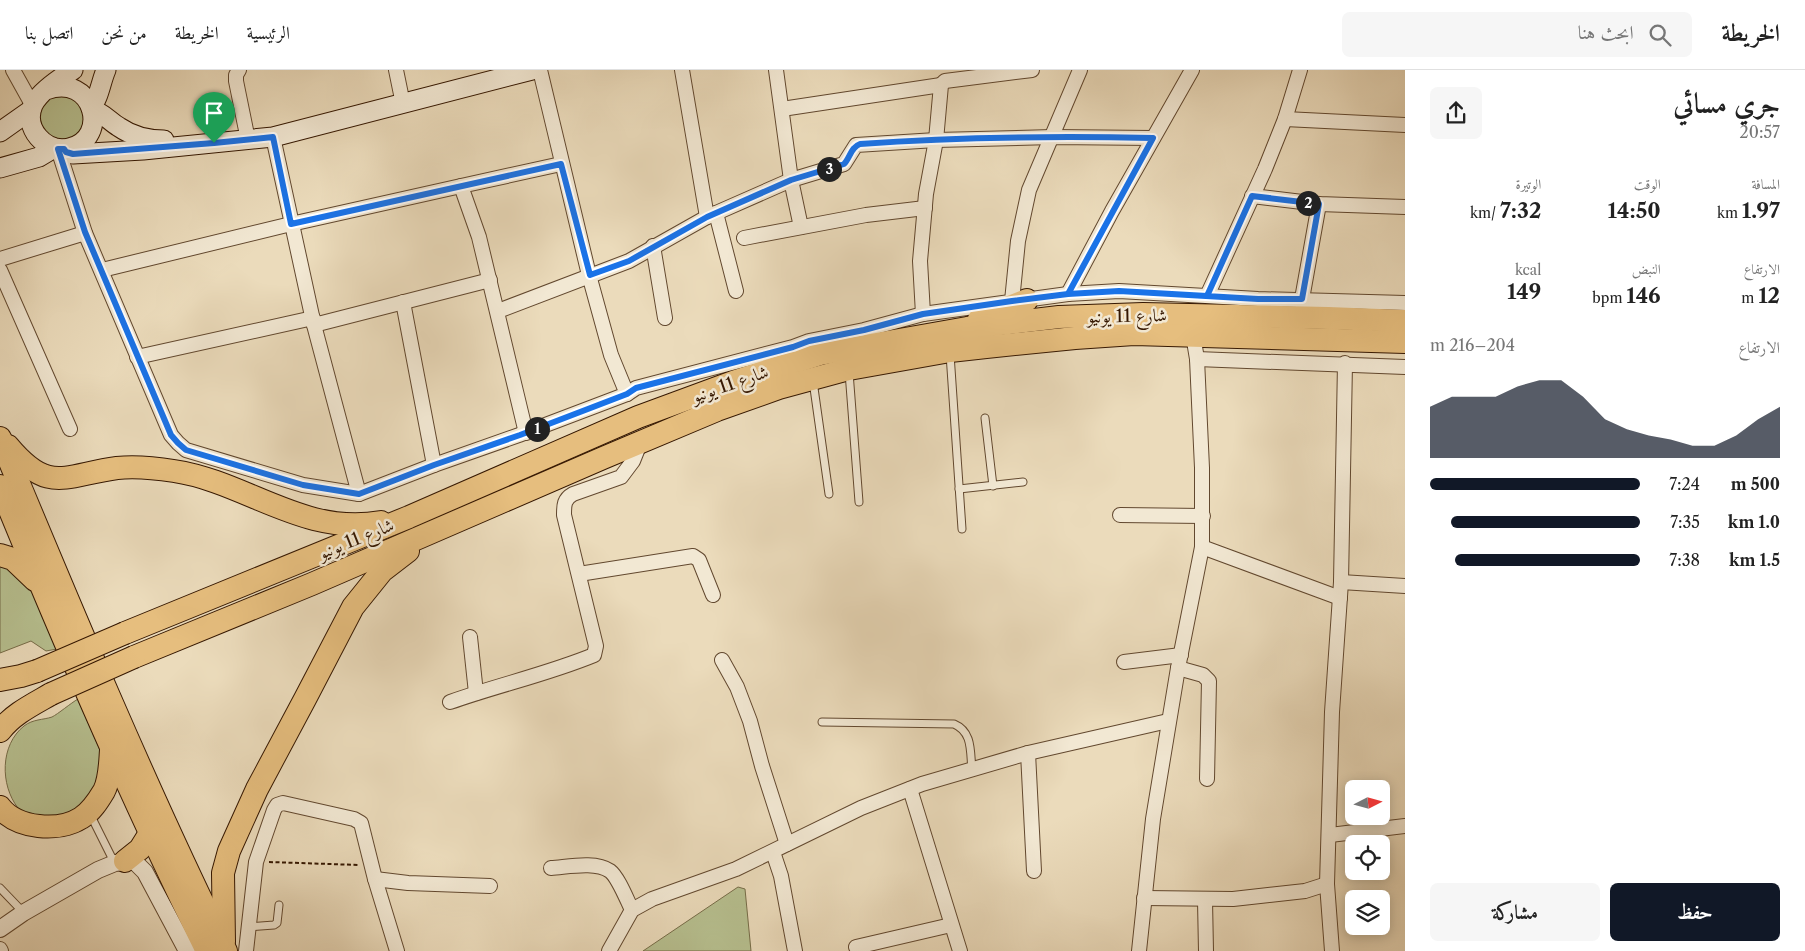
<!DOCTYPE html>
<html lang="ar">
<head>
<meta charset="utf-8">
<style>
	:root { --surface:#fff; --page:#f6f6f6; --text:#222; --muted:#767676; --line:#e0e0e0; --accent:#111827 }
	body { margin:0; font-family:"Libre Caslon Text",Amiri,serif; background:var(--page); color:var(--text); direction:rtl; height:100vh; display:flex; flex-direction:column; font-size:19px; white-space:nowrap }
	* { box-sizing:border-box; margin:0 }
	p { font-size:16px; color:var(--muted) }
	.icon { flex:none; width:28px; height:28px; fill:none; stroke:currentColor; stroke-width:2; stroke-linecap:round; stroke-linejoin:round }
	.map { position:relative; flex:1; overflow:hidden; direction:ltr }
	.side { display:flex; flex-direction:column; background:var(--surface); width:400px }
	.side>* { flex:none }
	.needle { width:32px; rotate:84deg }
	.controls { position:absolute; left:1345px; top:710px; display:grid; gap:10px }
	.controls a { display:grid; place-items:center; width:45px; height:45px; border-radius:8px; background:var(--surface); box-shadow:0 2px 12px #0003; font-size:25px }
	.pin { position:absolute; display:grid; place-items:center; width:42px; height:42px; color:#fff; margin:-51px -21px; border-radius:50% 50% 50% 0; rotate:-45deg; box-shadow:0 0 5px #0007 }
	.pin .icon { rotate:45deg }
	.km { position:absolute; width:25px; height:25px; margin:-12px; border-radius:50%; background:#222; color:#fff; font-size:14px; line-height:25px; text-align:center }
	.round { display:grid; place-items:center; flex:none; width:52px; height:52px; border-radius:8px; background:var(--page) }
	.overview { display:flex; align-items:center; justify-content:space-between; height:85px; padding:0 25px }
	h1 { font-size:28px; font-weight:800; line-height:38px }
	.metrics { display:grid; grid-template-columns:repeat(3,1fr); gap:8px; height:85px; padding:5px 25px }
	.metrics div { display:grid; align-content:center }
	.metrics b { font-size:21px; font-weight:800 }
	.metrics small { font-size:14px; font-weight:400 }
	.metrics p { font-size:14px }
	.chart { height:140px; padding:10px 25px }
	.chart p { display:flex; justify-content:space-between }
	.chart svg { width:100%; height:90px; margin-top:5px; fill:var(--accent); opacity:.7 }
	.button { display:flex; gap:10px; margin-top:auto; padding:10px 25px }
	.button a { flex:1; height:58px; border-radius:8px; background:var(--accent); color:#fff; font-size:20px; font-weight:800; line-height:58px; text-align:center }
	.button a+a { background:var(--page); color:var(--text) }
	ul { padding:0 25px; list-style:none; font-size:16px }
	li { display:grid; grid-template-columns:80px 60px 1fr; align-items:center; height:38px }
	li i { height:12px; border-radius:6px; background:var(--accent) }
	header { display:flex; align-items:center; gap:30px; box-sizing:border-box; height:70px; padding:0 25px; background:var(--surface); border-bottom:1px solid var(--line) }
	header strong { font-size:24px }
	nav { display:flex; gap:28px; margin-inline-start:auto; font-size:18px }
	.search { width:350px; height:45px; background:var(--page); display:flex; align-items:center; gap:12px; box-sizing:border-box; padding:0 18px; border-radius:8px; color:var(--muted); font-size:19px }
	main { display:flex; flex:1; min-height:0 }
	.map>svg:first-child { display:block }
	.green { fill:#b7c090; stroke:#766c48 }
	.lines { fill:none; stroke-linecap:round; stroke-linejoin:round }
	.service-casing { stroke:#62482f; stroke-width:9 }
	.minor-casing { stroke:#62482f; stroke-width:16 }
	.tertiary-casing { stroke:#62482f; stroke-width:18 }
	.secondary-casing { stroke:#351700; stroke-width:21 }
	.trunk-casing { stroke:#351700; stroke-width:24 }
	.path { stroke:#351700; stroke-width:2; stroke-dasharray:4 2.5; stroke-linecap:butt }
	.service { stroke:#f2e8d3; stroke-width:7 }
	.minor { stroke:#f2e8d3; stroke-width:14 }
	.tertiary { stroke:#f2e8d3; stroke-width:16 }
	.secondary { stroke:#f2e8d3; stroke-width:19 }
	.trunk { stroke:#e6be7e; stroke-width:22 }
	.trunk-bridge-casing { stroke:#351700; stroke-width:24; stroke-linecap:butt }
	.trunk-bridge { stroke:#e6be7e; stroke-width:22 }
	.route-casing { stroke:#fff; stroke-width:10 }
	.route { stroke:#1a73e8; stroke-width:6 }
	.labels { text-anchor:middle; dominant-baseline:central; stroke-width:5; stroke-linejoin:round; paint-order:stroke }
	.street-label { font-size:18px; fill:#351700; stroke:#f2e8d3 }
</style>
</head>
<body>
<header>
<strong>الخريطة</strong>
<div class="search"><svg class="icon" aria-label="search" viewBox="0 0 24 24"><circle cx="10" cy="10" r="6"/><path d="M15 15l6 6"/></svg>ابحث هنا</div>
<nav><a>الرئيسية</a><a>الخريطة</a><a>من نحن</a><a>اتصل بنا</a></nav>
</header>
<main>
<section class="side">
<div class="overview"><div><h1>جري مسائي</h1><p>20:57</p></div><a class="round"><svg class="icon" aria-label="share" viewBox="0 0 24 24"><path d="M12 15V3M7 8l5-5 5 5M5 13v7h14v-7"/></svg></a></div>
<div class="metrics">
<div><p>المسافة</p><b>1.97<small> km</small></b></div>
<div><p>الوقت</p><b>14:50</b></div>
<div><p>الوتيرة</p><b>7:32<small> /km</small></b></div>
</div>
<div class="metrics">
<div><p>الارتفاع</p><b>12<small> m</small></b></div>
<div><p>النبض</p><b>146<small> bpm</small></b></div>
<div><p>kcal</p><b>149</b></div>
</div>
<div class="chart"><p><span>الارتفاع</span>204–216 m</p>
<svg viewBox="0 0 160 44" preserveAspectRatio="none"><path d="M0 44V19L10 14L20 14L30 14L40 9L50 6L60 6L70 14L80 25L90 30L100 33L110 35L120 38L130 38L140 33L150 25L160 19V44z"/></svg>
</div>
<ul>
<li><b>500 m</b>7:24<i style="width:100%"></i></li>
<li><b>1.0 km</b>7:35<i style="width:90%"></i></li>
<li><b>1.5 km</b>7:38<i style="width:88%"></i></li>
</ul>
<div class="button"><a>حفظ</a><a>مشاركة</a></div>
</section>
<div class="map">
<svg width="1405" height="881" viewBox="0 0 1405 881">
	<rect width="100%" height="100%" fill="#ebdbbb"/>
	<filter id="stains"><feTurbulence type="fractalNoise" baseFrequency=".004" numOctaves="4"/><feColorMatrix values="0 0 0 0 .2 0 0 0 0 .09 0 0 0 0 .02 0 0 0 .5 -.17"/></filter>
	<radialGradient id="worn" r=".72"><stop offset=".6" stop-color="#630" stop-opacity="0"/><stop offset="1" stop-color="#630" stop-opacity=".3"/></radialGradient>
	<g class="green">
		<path d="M57,23L78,31C80,36 83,41 84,46C85,59 72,73 58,71C54,70 48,66 44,64C35,37 33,39 57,23Z"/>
		<path d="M0,490L33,520L57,579L46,581L31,571L0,583Z"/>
		<path d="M78,629L100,680L103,698L93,730L50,751C41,747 26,745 18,738C0,715 0,675 24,656C33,649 43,650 52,647C58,644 71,633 78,629Z"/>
		<path d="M738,817L745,819L751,881H643Z"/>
	</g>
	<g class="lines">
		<defs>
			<g id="service">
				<path d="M950,284L962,459"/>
				<path d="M849,302L859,432"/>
				<path d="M813,311L829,424"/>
				<path d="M985,348L993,416"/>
				<path d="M959,419L1023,412"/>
				<path d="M822,652L954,654C973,662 970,682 972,700"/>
				<path d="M90,744L114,792"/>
				<path d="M0,818L23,842"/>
				<path d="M249,857L274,855L277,853L279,835"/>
			</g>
			<g id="minor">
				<path d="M13,0L33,36"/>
				<path d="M239,0L236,5V11L248,70"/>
				<path d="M396,0L403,34"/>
				<path d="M540,0L589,205L611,285L627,324"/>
				<path d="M682,0L707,147"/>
				<path d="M776,0L791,110L801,157"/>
				<path d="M782,39L941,15"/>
				<path d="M1285,49L1405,55"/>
				<path d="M273,67L314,255L359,424"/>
				<path d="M58,79L85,163L171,365L178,373L186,380L303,415L359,424L434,395L519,365L627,324L636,318L793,277L809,271L864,260L923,244L1068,224L1119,221L1258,229L1405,233"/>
				<path d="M1252,126L1319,134L1405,137"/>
				<path d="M716,143L736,221"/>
				<path d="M744,168L866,145L925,138"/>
				<path d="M653,176L665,248"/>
				<path d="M0,189L85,163"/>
				<path d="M0,200L70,359"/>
				<path d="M102,200L291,154L461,116"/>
				<path d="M1068,224L1112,141L1192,0"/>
				<path d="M1207,226L1265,99L1285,49L1300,0"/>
				<path d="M1302,229L1319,134"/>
				<path d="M1012,231L1018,171L1029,120L1080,0"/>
				<path d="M403,232L434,395"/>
				<path d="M498,241L629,191L707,147L791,110L844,94L856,75L936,70L1053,67L1153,68"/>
				<path d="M923,244L920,191L926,124L936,70L941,15L945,11L1032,0"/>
				<path d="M314,255L490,210"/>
				<path d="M137,287L313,248"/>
				<path d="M1197,289L1405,297"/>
				<path d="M526,363L479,167L461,116L561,94"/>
				<path d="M1120,445L1203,446"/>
				<path d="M1202,477L1340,528"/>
				<path d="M579,504L693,486L699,490L713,525"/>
				<path d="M1341,512L1405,516"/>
				<path d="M470,567L476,623"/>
				<path d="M722,590L737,617L750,651L762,696L787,774"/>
				<path d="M1124,592L1181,585"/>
				<path d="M1178,598L1203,605L1209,611L1207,709"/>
				<path d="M450,632C498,615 548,604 594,585L596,576L564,445C564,435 564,429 573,424L621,407L633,391L641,371"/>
				<path d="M1028,683L1034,801"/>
				<path d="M910,719L960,881"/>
				<path d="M1330,765L1405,756"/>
				<path d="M773,782L781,806L795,881"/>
				<path d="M551,798C568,797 595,791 610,801C618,807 627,830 632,840"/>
				<path d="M375,809L408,813L490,816"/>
				<path d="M1144,828L1233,829L1305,821L1327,814"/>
				<path d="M1205,830L1206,881"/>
				<path d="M856,877L951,855"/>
				<path d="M0,879L1,881"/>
				<path d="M246,881L256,792L274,740L277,735L283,733L354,749L361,753L375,809L397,881"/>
				<path d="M609,881L632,840L652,829L736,799L861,738L922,714L1028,683L1168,651"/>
				<path d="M1139,881L1153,749L1178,598L1202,477V398L1197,289L1193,265"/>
				<path d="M1332,881L1327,814L1332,642L1341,512L1345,293"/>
			</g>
			<path id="tertiary" d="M0,859L23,843L98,800L115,793L134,791L145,802L187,881"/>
			<g id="secondary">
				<path d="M46,20C94,2 111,69 69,78C45,83 23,58 33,35C40,21 60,8 73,0"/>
				<path d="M91,37C99,29 101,11 106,0"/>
				<path d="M92,40C104,43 109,51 119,57C132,66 148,70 164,70"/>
				<path d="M0,62L31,40"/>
				<path d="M64,79L66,82L73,84L143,80L273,67L532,0"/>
				<path d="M0,98L39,87L54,78"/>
			</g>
			<g id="trunk">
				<path d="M979,249L1027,230"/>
				<path d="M0,368C72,541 144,714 226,881"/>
				<path d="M8,376C49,425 64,405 117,398C136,396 155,398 174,401C247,412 302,466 381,452"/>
				<path d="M0,416C64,573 131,729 207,881"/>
				<path d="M0,485L13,489L35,510"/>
				<path d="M125,563L409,447L638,347L733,312L820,284L967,258L1059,247L1143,244L1328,248L1405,251"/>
				<path d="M134,587L312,514L603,388L717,340L779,318L849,299L950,281L986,277L1075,268L1134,264L1405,272"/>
				<path d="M0,610L21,606L37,601"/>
				<path d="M0,661C13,644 32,635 51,624"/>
				<path d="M0,737C17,759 59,762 81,748C91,742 98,731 104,721C110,709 110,694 111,680"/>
				<path d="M125,791L140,779L150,763"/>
				<path d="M224,872L223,803L229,781L257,719L305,629L353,537L382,501L408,481"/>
			</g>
		</defs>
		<use href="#service" class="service-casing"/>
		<use href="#minor" class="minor-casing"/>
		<use href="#tertiary" class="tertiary-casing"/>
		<use href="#secondary" class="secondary-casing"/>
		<use href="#trunk" class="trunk-casing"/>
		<path class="path" d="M269,792L359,795"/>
		<use href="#service" class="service"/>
		<use href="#minor" class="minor"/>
		<use href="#tertiary" class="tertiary"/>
		<use href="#secondary" class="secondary"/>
		<use href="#trunk" class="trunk"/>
		<defs>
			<g id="trunk-bridge">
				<path d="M37,601L125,563"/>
				<path d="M51,624L134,587"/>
			</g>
		</defs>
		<use href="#trunk-bridge" class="trunk-bridge-casing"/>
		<use href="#trunk-bridge" class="trunk-bridge"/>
	</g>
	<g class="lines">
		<defs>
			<path id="route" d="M214,73L73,84L66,82L64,79H58L85,162L171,365L178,373L186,380L303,415L359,424L434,395L520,365L627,324L636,318L793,277L809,271L864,260L923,244L1012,231L1068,224L1119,221L1207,226L1252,126L1319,134L1302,229H1258L1119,221L1068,224L1153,68C1055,66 957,67 860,74C851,77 850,88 844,94L791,110L707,147L629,191L590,205L561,94L291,154L273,67L214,73"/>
		</defs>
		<use href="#route" class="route-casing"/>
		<use href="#route" class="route"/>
	</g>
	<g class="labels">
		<g class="street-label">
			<text transform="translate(1127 246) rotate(-1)">شارع 11 يونيو</text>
			<text transform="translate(730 314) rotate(-19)">شارع 11 يونيو</text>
			<text transform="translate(356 469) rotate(-22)">شارع 11 يونيو</text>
		</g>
	</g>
	<rect width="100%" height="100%" filter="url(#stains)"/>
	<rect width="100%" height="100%" fill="url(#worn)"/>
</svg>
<div class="controls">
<a><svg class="needle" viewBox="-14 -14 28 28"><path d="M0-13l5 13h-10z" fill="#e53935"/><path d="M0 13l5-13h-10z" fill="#767676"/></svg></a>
<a><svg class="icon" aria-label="locate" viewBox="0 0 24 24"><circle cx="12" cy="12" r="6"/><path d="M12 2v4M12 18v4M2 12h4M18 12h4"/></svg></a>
<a><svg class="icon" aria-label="layers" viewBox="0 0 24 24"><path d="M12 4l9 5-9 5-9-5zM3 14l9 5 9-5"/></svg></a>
</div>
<div class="pin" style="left:214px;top:73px;background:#1e9e55"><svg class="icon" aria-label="arrive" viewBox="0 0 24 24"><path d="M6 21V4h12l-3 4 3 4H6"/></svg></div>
<b class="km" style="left:537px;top:359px">1</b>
<b class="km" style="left:1308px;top:133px">2</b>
<b class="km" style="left:829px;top:99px">3</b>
</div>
</main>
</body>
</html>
